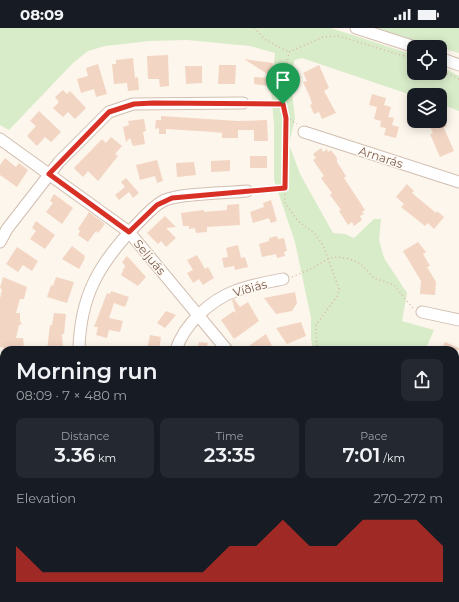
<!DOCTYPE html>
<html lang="en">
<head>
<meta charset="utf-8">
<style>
	:root { --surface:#171b24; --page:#242831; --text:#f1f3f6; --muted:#9ea1a6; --accent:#d93025 }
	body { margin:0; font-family:Montserrat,sans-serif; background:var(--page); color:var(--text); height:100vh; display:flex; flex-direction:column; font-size:15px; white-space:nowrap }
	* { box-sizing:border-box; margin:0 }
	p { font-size:13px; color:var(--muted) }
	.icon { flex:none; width:22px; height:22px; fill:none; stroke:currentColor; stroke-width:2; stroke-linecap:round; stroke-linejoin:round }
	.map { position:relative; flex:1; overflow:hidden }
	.details { position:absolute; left:0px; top:318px; width:459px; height:256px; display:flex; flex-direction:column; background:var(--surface); border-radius:12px 12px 0 0; box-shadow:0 2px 10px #0003 }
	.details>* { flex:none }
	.fabs { position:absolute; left:407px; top:12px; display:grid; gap:8px }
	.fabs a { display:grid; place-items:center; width:40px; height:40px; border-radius:8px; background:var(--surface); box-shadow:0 2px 10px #0003; font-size:20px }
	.pin { position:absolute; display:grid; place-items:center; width:34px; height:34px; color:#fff; margin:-41px -17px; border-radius:50% 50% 50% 0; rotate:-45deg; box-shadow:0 0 4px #0007 }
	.pin .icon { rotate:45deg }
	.round { display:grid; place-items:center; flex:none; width:42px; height:42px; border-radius:8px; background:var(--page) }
	.head { display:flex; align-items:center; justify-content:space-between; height:68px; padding:0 16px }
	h1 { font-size:22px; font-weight:600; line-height:30px }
	.stats { display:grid; grid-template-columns:repeat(3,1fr); gap:6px; height:68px; padding:4px 16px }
	.stats div { display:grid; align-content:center; border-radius:8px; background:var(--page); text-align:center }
	.stats b { font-size:20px; font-weight:600 }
	.stats small { font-size:11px; font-weight:400 }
	.stats p { font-size:11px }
	.chart { height:112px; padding:8px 16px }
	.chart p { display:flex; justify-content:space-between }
	.chart svg { width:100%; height:72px; margin-top:4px; fill:var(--accent); opacity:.7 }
	.status { display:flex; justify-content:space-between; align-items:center; height:28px; padding:0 20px; background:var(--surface); direction:ltr }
	.status svg { height:11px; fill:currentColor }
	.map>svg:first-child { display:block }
	.green { fill:#d8ecc9 }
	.building { fill:#f3d5c3 }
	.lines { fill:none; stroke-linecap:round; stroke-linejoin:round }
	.minor-casing { stroke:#d1beb0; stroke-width:13 }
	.path { stroke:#d9b8a5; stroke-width:1.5; stroke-dasharray:1 3; stroke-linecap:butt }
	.minor { stroke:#fff; stroke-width:11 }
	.route-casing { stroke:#fff; stroke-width:8 }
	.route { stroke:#d93025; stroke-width:5 }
	.labels { text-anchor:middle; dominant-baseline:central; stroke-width:3; stroke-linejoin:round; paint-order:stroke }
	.street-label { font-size:12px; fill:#7a5c4d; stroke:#fffaf3 }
</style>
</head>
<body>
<div class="status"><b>08:09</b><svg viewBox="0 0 49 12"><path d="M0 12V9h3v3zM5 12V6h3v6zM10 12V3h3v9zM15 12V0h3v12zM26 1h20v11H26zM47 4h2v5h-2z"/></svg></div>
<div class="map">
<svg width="459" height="574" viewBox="0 0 459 574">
	<rect width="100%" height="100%" fill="#fdf6ec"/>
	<g class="green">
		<path d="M0,0H331L414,27V45H440V38L459,48V83L440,76V67L414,68L302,30L295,32L292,41L291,55L295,91L289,116L300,146L333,205L345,206L354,210L374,191H381L379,212L384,230L407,265L402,293L434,302L425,322H313L311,311V290L295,214L274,152V97L271,62L275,25L250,18L187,12L150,13L105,18L88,23L73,35L9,102L0,97Z"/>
		<path d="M372,0H459V25Z"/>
		<path d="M0,356H2L4,390H0Z"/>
		<path d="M0,511L4,522V562L2,563L0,560Z"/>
		<path d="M284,570H319L317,574H284Z"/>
		<path d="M394,570H444L447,574H399Z"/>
	</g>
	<g class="building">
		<path d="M168,27L169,58L160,59L159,51H148L147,28Z"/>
		<path d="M133,30L135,50L138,49L139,62L128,63L127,55L114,56L112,36H116V32Z"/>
		<path d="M244,31L273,35L272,49Z"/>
		<path d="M98,36L107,66L96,69L94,61L81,65L77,51L88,48L86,40Z"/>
		<path d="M219,37H236L235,56H218Z"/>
		<path d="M319,37L329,60L324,63L336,85L322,91L319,84L314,86L310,77L312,76L310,69L303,54L307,53L303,45Z"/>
		<path d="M185,38H202V55L186,56Z"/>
		<path d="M254,49L271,50L269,58L254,56Z"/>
		<path d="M63,62L67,66L70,63L86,80L75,91L68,84L63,89L53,80L59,74L55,69Z"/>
		<path d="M372,66L386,70L384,77L391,79L388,89L394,90L392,97L399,99L396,110L384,107L386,100L380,99L381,93L374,91L377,79L369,77Z"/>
		<path d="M39,83L61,104L51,114L45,109L37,118L27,108L36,98L30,93Z"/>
		<path d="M161,88L238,93L267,92L268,113H254V102H238V110H222V105L214,104L166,101V106H159V100L155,101L156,92H161Z"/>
		<path d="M144,91L146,103L143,104L145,116L133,118L130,110L126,114L123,99L129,97L128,93Z"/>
		<path d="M427,93H445L447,98L444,100L454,123L440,129L430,106L433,105Z"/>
		<path d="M111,109L122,118L115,126L118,128L98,153L88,143L83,149L74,140L102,111L106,115Z"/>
		<path d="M321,120L323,124L327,121L328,124L331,122L337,130V134L346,148L344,150L365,182L362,184L364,186L360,188L362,192L354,198L352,194L348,197L339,183L341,182L330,167L332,165L321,150L324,148L313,132L316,130L313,126Z"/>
		<rect x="250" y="128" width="17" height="12"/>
		<path d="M5,130L16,139L19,135L28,142L17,159L0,147V137Z"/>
		<path d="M157,132L163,153L157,155L155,148L140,152L136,137Z"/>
		<path d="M230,132V143L211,144V133Z"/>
		<path d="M194,134L196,147L177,149L176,135Z"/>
		<path d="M126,150L139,165L133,170L129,164L119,172L115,167L125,159L121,154Z"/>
		<path d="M407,156L414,163L412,165L436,185L437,183L444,189L434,201L428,195L425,198L401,179L404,176L396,169Z"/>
		<path d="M54,166L73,180L62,196L46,184L53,175L50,173Z"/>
		<path d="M271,172L277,193L271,195L269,190L253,195L250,184L264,179L263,175Z"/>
		<path d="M239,176L240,197L207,199V204L196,205L195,200L189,201V198H183L181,185L204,182V184L227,182V177Z"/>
		<path d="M89,184L105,196L98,205L96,203L88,214L78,207L80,203L78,201Z"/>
		<path d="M165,188L176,199L166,200L176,210L166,219L161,213L158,216L147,205Z"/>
		<path d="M36,193L55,207L45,221L30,211L36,203L32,200Z"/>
		<path d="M277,208L278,211L284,210L287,223L284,224L285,228L277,230L276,226L262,229L259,216L269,213V210Z"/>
		<path d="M418,214L426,224L423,226L430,238L427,239L436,254L435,267L420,266L421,253L403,223Z"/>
		<path d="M238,217L241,230L245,229L248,239L235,242L234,238L224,240L222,230L228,229L226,220Z"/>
		<path d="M72,218L85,228L84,229L85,230L79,241L62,231Z"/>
		<path d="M17,219L38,233L32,243L23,237L18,244L6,236Z"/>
		<path d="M197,227L205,241L208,239L214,250L203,257L199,251L193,255L187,245L193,242L187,232Z"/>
		<path d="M127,228L146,249L138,258L121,247L125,238L122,234Z"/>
		<path d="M3,249L27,259L24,271H20L16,285H20V293L22,296L19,297L16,310H23L24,321L4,322L3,319H0V271L2,261L0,260Z"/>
		<path d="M56,249L74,254L67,275L47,269L51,257L53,258Z"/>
		<path d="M111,263L129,269L125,279L114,275L109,290L123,293L120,304L109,302L107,310L96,307L98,299H94L107,265L110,266Z"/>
		<path d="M295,264L297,275L292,283L276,286L264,270Z"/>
		<path d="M234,271L240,279L248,274L259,293L234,311L221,292L234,283L236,286L232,272Z"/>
		<path d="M166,283L176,287L165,300L157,295Z"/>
		<path d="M54,285L66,286L64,306H62L63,322H47L50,297H52Z"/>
		<path d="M301,294L306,308L287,316L276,300Z"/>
		<path d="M266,306L274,322H243L256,313Z"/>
		<path d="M150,307L161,309L159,322H147Z"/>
		<path d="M199,314L208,315L206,322H197Z"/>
		<path d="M445,314L459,320V322H441Z"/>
	</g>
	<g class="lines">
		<defs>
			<g id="minor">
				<path d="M356,0L415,19"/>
				<path d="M440,30L459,37"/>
				<path d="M304,104L459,154"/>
				<path d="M0,111L129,204L227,322"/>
				<path d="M0,214L7,201L59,134L109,84L133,76L243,75"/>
				<path d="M422,284L459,292"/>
				<path d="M79,322C80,268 99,236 135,198C144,189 154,177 165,172C182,165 227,165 247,163"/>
				<path d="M176,322C184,296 211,272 235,263C250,257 268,254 283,251"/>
				<path d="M455,366L459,367"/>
				<path d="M455,502L459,500"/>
				<path d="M98,570V574"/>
				<path d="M234,570H239"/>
				<path d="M10,574L22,570"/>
				<path d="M198,574L199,570"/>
			</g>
		</defs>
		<use href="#minor" class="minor-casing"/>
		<g class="path">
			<path d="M254,0L266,12L289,24"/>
			<path d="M440,42L459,51"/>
			<path d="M253,76H283"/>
			<path d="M286,90L291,92L297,96"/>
			<path d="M257,163L285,160"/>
			<path d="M292,249L313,240L329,230L337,229L350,231L361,236L374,250L394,257L413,280"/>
			<path d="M317,322L316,297L338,267L339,261L323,217L315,206L298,193L285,175L286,111L283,62L289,24L323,9L338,8L414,31"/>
			<path d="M0,378L4,379"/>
			<path d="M455,395L457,398L459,399"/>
			<path d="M430,570L433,574"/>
			<path d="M303,574L304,570"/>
			<path d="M386,574L388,570"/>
		</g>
		<use href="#minor" class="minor"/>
	</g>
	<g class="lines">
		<defs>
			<path id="route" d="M153,75L283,76L286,90L285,160L172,170L157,177L129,204L49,146L109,84L134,76Z"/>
		</defs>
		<use href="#route" class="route-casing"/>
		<use href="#route" class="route"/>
	</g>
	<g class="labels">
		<g class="street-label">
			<text transform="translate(381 129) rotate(18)">Arnarás</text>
			<text transform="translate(150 229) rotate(50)">Seljuás</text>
			<text transform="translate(250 260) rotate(-16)">Víðiás</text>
		</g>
	</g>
</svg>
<div class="fabs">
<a><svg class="icon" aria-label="locate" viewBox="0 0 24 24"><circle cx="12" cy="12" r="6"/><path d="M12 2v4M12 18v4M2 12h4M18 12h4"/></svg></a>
<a><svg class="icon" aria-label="layers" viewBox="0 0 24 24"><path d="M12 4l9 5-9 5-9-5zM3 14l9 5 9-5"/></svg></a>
</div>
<div class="pin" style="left:283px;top:76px;background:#1e9e55"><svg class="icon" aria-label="arrive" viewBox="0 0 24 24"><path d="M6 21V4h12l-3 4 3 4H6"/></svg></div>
<section class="details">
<div class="head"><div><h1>Morning run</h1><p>08:09 · 7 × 480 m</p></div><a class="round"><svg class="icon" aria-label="share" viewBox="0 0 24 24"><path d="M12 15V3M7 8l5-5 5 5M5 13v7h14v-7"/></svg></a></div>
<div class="stats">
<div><p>Distance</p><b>3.36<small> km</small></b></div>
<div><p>Time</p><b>23:35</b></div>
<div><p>Pace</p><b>7:01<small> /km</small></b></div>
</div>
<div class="chart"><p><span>Elevation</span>270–272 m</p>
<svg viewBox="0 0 160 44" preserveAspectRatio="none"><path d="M0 44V22L10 38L20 38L30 38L40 38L50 38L60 38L70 38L80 22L90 22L100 6L110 22L120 22L130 6L140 6L150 6L160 22V44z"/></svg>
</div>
</section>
</div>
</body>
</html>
